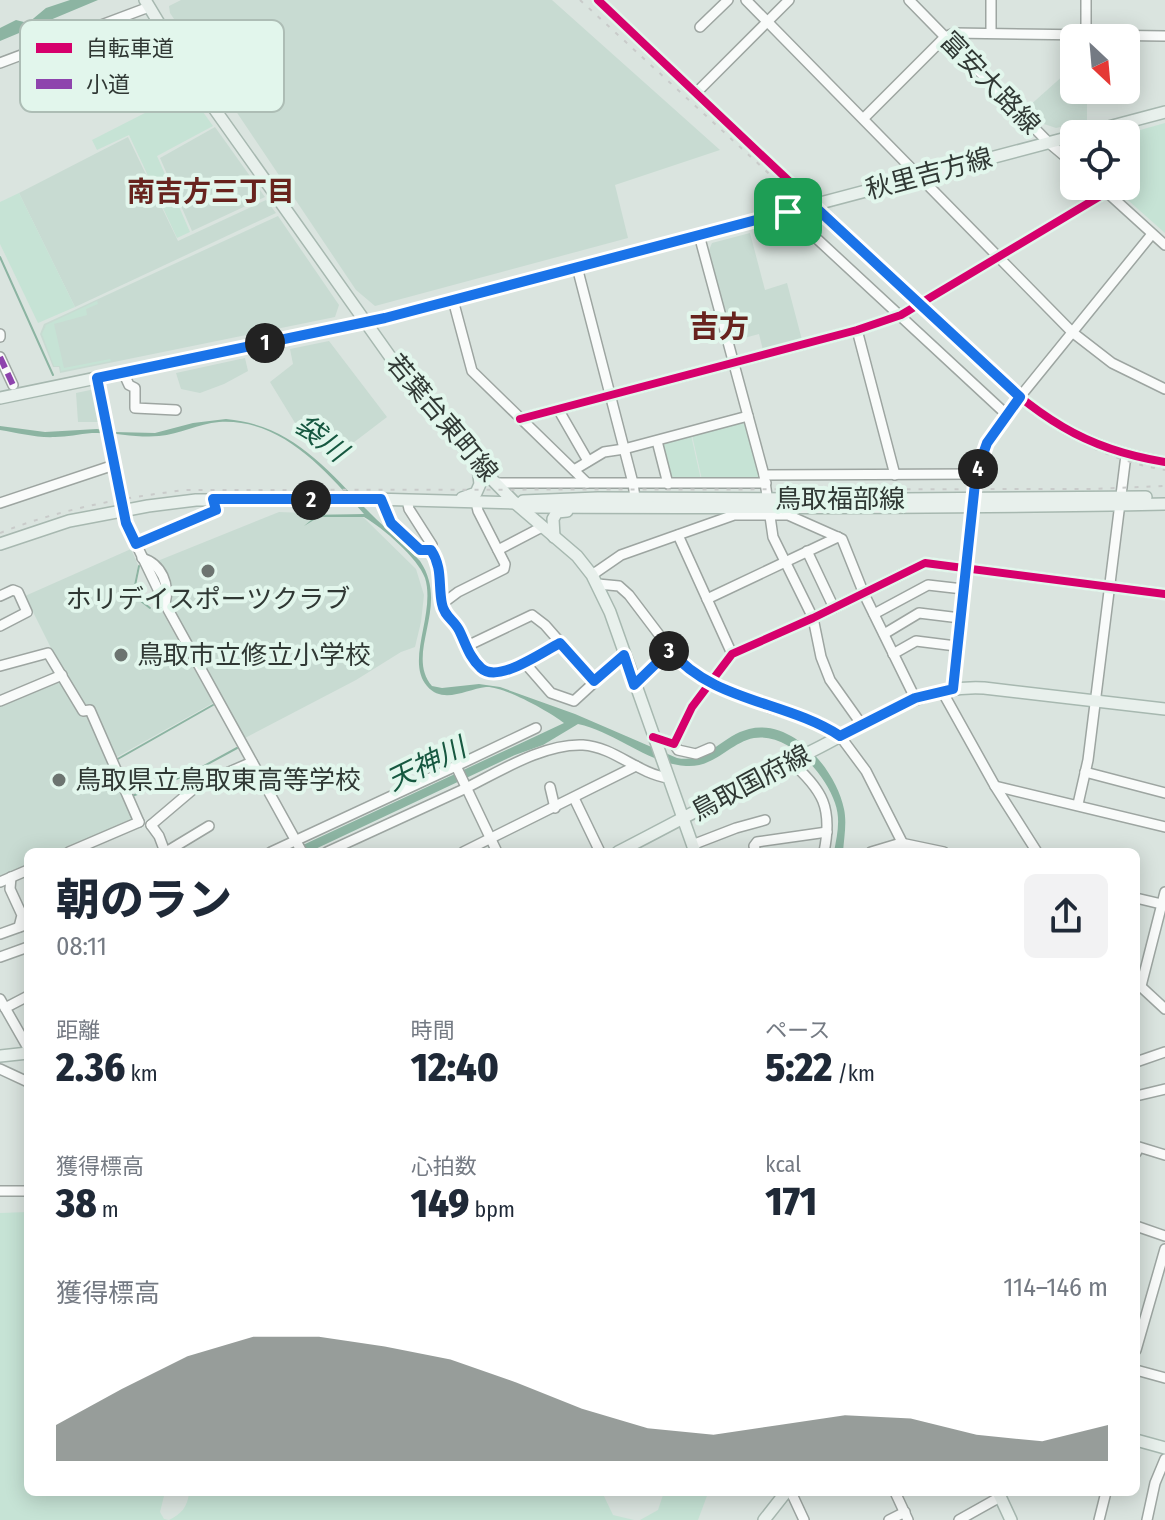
<!DOCTYPE html>
<html lang="ja">
<head>
<meta charset="utf-8">
<style>
	:root { --surface:#fff; --page:#f2f2f3; --text:#1f2937; --muted:#747a83; --accent:#6c7470 }
	body { margin:0; font-family:"Fira Sans Condensed","Noto Sans JP",sans-serif; background:var(--page); color:var(--text); height:100vh; display:flex; flex-direction:column; font-size:30px; white-space:nowrap }
	* { box-sizing:border-box; margin:0 }
	p { font-size:26px; color:var(--muted) }
	.icon { flex:none; width:44px; height:44px; fill:none; stroke:currentColor; stroke-width:2; stroke-linecap:round; stroke-linejoin:round }
	.map { position:relative; flex:1; overflow:hidden }
	.sheet { position:absolute; left:24px; top:848px; width:1116px; height:648px; display:flex; flex-direction:column; background:var(--surface); border-radius:12px; box-shadow:0 4px 20px #0003 }
	.sheet>* { flex:none }
	.needle { width:52px; rotate:154deg }
	.buttons { position:absolute; left:1060px; top:24px; display:grid; gap:16px }
	.buttons a { display:grid; place-items:center; width:80px; height:80px; border-radius:12px; background:var(--surface); box-shadow:0 4px 20px #0003; font-size:40px }
	.pin { position:absolute; display:grid; place-items:center; width:68px; height:68px; color:#fff; margin:-34px; border-radius:16px; box-shadow:0 4px 12px #0006 }
	.km { position:absolute; width:40px; height:40px; margin:-20px; border-radius:50%; background:#222; color:#fff; font-size:22px; line-height:40px; text-align:center }
	.round { display:grid; place-items:center; flex:none; width:84px; height:84px; border-radius:12px; background:var(--page) }
	.summary { display:flex; align-items:center; justify-content:space-between; height:136px; padding:0 32px }
	h1 { font-size:44px; font-weight:800; line-height:60px }
	.stats { display:grid; grid-template-columns:repeat(3,1fr); gap:12px; height:136px; padding:8px 32px }
	.stats div { display:grid; align-content:center }
	.stats b { font-size:40px; font-weight:800 }
	.stats small { font-size:22px; font-weight:400 }
	.stats p { font-size:22px }
	.chart { height:224px; padding:16px 32px }
	.chart p { display:flex; justify-content:space-between }
	.chart svg { width:100%; height:144px; margin-top:8px; fill:var(--accent); opacity:.7 }
	.map>svg:first-child { display:block }
	.built { fill:#c8dbd2 }
	.green { fill:#c6e3d5 }
	.water { fill:#8cb4a2 }
	.lines { fill:none; stroke-linecap:round; stroke-linejoin:round }
	.stream { stroke:#8cb4a2; stroke-width:2 }
	.minor-casing { stroke:#9da5a1; stroke-width:12 }
	.major-casing { stroke:#a7b8b0; stroke-width:14 }
	.minor { stroke:#f9fbfa; stroke-width:9 }
	.major { stroke:#e8f0ec; stroke-width:11 }
	.rail { stroke:#c9cbca; stroke-width:2; stroke-dasharray:4 8; stroke-linecap:butt }
	.quiet { stroke:#8e44ad; stroke-width:6; stroke-dasharray:12 6; stroke-linecap:butt }
	.cycleway-casing { stroke:#e2f6ec; stroke-width:13 }
	.cycleway { stroke:#d6006c; stroke-width:8 }
	.route-casing { stroke:#fff; stroke-width:16 }
	.route { stroke:#1a73e8; stroke-width:10 }
	.poi-dot { fill:#6c7470; stroke:#e2f6ec; stroke-width:3 }
	.labels { text-anchor:middle; dominant-baseline:central; stroke-width:8; stroke-linejoin:round; paint-order:stroke }
	.street-label { font-size:26px; fill:#303834; stroke:#e2f6ec }
	.poi-label { font-size:26px; fill:#303834; stroke:#e2f6ec; text-anchor:start }
	.neighbourhood-label { font-size:28px; font-weight:bold; fill:#68231e; stroke:#e2f6ec }
	.water-label { font-size:28px; font-style:italic; fill:#165840; stroke:#e2f6ec }
	.quarter-label { font-size:30px; font-weight:bold; fill:#68231e; stroke:#e2f6ec }
	.key { fill:#e2f6ec; stroke:#adbdb5; stroke-width:2 }
	.key-label { font-size:22px; fill:#303834 }
</style>
</head>
<body>
<div class="map">
<svg width="1165" height="1520" viewBox="0 0 1165 1520">
	<rect width="100%" height="100%" fill="#dae4df"/>
	<g class="built">
		<path d="M181,0H552L720,150L615,185L628,238L375,306L356,290L170,13L169,6Z"/>
		<path d="M1065,74H1074V90H1087V121L1056,128L1041,123L1027,108Z"/>
		<path d="M215,127L265,197L192,231L160,158Z"/>
		<path d="M128,137L178,241L266,200L276,213L75,307L19,193Z"/>
		<path d="M278,216L339,305L335,317L60,373L59,367H53L40,334L44,324Z"/>
		<path d="M750,233L765,290L787,283L802,340L763,350L759,334L733,341L709,250L712,243Z"/>
		<path d="M329,341L387,417L332,459L300,431L270,382L293,364L290,349Z"/>
		<path d="M245,358L248,371L224,384L200,393L181,389L176,373Z"/>
		<path d="M95,389L102,422H78L76,393Z"/>
		<path d="M279,512L361,515L416,569L424,595L421,622L415,647L401,652L356,680L243,739L150,564Z"/>
		<path d="M131,549L138,565L132,595L150,609L159,606L213,703L115,758L52,650L25,596Z"/>
		<path d="M60,679L88,713L133,821L61,852H28V866L0,879V704Z"/>
	</g>
	<g class="green">
		<path d="M188,91L213,126L157,156L190,232L177,238L129,135L97,150L92,140Z"/>
		<path d="M1165,123V233L1112,186H1126V134Z"/>
		<path d="M19,193L75,307L38,323L0,244V202Z"/>
		<path d="M97,301L98,304L86,309L87,315L54,324L64,368L110,359L111,361L61,371L60,366H54L42,334L46,325Z"/>
		<path d="M741,422L745,424L759,476L756,480H702L692,435Z"/>
		<path d="M691,435L701,480H670L660,443Z"/>
		<path d="M28,1212V1492H165L160,1512L164,1519L169,1520C181,1514 188,1507 189,1492H602L613,1515L634,1520H0V1213Z"/>
		<path d="M664,1492H707L708,1493L698,1520H640L658,1510Z"/>
	</g>
	<g class="water">
		<path d="M70,0H98L0,41V28L16,20L28,23L46,8Z"/>
		<path d="M226,419C293,425 326,469 371,514C387,530 405,545 420,561C451,607 404,653 432,686L442,688L479,684L500,687L575,714L677,758C707,764 721,736 749,729C793,718 836,770 844,809C847,823 844,838 843,852H834C837,835 841,820 835,803C825,773 788,732 754,738C729,743 715,768 686,766C646,763 616,732 578,724L543,745L515,755L309,852H288L564,723C550,712 504,686 486,687C467,689 443,705 427,686C405,661 436,613 425,578C418,558 383,528 364,517H319L304,526L317,515L364,514C326,471 282,418 219,422C198,424 180,434 159,436C136,438 114,432 92,433C79,434 67,437 55,437C37,438 18,433 0,430V426L45,432L97,429L114,432L155,433L193,423Z"/>
	</g>
	<g class="lines">
		<g class="stream">
			<path d="M0,257L53,375"/>
			<path d="M139,566L133,595L150,608"/>
			<path d="M116,760L213,705"/>
			<path d="M193,772L237,748"/>
			<path d="M132,796L189,774"/>
		</g>
		<defs>
			<g id="minor">
				<path d="M598,0C702,99 806,198 912,296C960,340 1005,393 1063,427C1095,446 1128,456 1165,462"/>
				<path d="M746,0L1072,332L1112,363L1165,389"/>
				<path d="M909,0L1049,143L1074,164"/>
				<path d="M700,27L728,0"/>
				<path d="M991,32V0"/>
				<path d="M1086,34V0"/>
				<path d="M0,63L149,7"/>
				<path d="M696,93L789,0"/>
				<path d="M864,118L945,37L954,33L1165,36"/>
				<path d="M1100,186L1165,245"/>
				<path d="M788,212L1006,414"/>
				<path d="M699,235L764,475L976,474"/>
				<path d="M577,267L633,483L635,498"/>
				<path d="M453,300L472,371L587,483"/>
				<path d="M857,330L895,475"/>
				<path d="M0,334V337"/>
				<path d="M0,357L13,385"/>
				<path d="M123,372L129,385L135,388V408L176,410"/>
				<path d="M97,378L126,523L165,604L302,852"/>
				<path d="M558,409L588,461"/>
				<path d="M520,419L857,330L901,315L1107,192"/>
				<path d="M657,441L668,484"/>
				<path d="M574,470L604,452L624,449L748,416"/>
				<path d="M764,475L773,537L813,618L821,657L830,680L862,725"/>
				<path d="M495,483H766"/>
				<path d="M381,499L391,523L420,550H431"/>
				<path d="M407,500L409,509L432,545C432,553 438,560 440,568C442,581 439,594 442,606C445,616 451,619 457,627C470,646 472,675 501,673L560,643"/>
				<path d="M0,503L114,465"/>
				<path d="M678,535L732,654"/>
				<path d="M136,544L216,510L213,499"/>
				<path d="M498,550L542,527"/>
				<path d="M807,551L834,608"/>
				<path d="M142,558C162,564 170,585 165,604"/>
				<path d="M592,575L621,555L734,515H788L842,539L864,594L915,698"/>
				<path d="M598,584L619,586L629,595L679,661L700,678L770,708L820,723L840,736L866,771L907,852"/>
				<path d="M0,596L13,590L18,592L27,612L0,626"/>
				<path d="M707,599L838,537"/>
				<path d="M442,604L458,592L504,569L505,564L478,511L476,502"/>
				<path d="M874,614L928,585L963,589"/>
				<path d="M884,634L919,613L960,618"/>
				<path d="M465,647L532,615L545,625L594,681"/>
				<path d="M893,654L916,641L956,646"/>
				<path d="M524,662L551,693L574,701L624,655"/>
				<path d="M0,666L48,653L83,711L90,710L139,822"/>
				<path d="M634,685L670,650"/>
				<path d="M953,689L972,499C978,466 987,441 1006,414L1152,234"/>
				<path d="M942,691L995,786L1037,852"/>
				<path d="M0,701L62,675"/>
				<path d="M653,737L674,744L692,707L732,654L813,618L925,563L1165,594"/>
				<path d="M674,744L678,750L696,754L710,748"/>
				<path d="M790,761C823,790 833,808 824,852"/>
				<path d="M456,766L536,728"/>
				<path d="M1085,772L1165,793"/>
				<path d="M995,786L1165,827"/>
				<path d="M550,787L555,808"/>
				<path d="M574,798L600,852"/>
				<path d="M1078,804L1088,760L1126,455"/>
				<path d="M151,825L197,786L252,762"/>
				<path d="M151,825L159,836L165,852"/>
				<path d="M692,845L736,828L765,820"/>
				<path d="M69,852L139,822"/>
				<path d="M166,852L209,826"/>
				<path d="M271,852L456,766L497,852"/>
				<path d="M327,852C372,831 417,811 462,790C497,773 543,743 583,745C614,747 637,773 668,778"/>
				<path d="M463,852L636,766"/>
				<path d="M756,852L754,846L757,842L827,832"/>
				<path d="M871,852L901,843L944,852"/>
				<path d="M11,877L10,889L22,915L19,927"/>
				<path d="M0,882L28,870"/>
				<path d="M1136,898L1165,905"/>
				<path d="M0,934L28,924"/>
				<path d="M0,957L28,947"/>
				<path d="M1138,984L1165,1009"/>
				<path d="M1141,986L1165,892"/>
				<path d="M0,999L28,1048"/>
				<path d="M5,1008L28,996"/>
				<path d="M1136,1062L1165,1052"/>
				<path d="M0,1069L28,1082"/>
				<path d="M1136,1096L1165,1089"/>
				<path d="M1136,1153L1139,1147L1165,1155"/>
				<path d="M0,1191H28"/>
				<path d="M1136,1226L1165,1236"/>
				<path d="M1136,1350L1165,1249"/>
				<path d="M1136,1370L1165,1378"/>
				<path d="M791,1492L804,1520"/>
				<path d="M895,1492L908,1520"/>
				<path d="M889,1520L905,1512"/>
				<path d="M959,1520L1000,1497"/>
				<path d="M1099,1520L1106,1492"/>
				<path d="M1147,1520L1155,1483L1165,1459"/>
			</g>
			<g id="major">
				<path d="M145,0L189,73L396,365L477,464L515,503L577,556L592,575L610,612L695,852"/>
				<path d="M1082,134L1165,112"/>
				<path d="M0,398L385,318L1074,136"/>
				<path d="M462,498L476,493L480,484L478,467"/>
				<path d="M903,499L1146,497"/>
				<path d="M523,501L598,498L794,499"/>
				<path d="M554,537L553,519L557,512L567,511"/>
				<path d="M0,544L69,521L148,506L196,500L372,499L515,503L535,507C745,508 955,508 1165,504"/>
				<path d="M618,852C684,818 748,783 814,750C868,723 922,684 984,688L1165,709"/>
				<path d="M0,1056L28,1053"/>
				<path d="M1136,1440L1165,1448"/>
				<path d="M998,1492L1011,1520"/>
				<path d="M764,1520L786,1492"/>
			</g>
		</defs>
		<use href="#minor" class="minor-casing"/>
		<use href="#major" class="major-casing"/>
		<use href="#minor" class="minor"/>
		<use href="#major" class="major"/>
		<g class="rail">
			<path d="M580,0L1022,406C1065,438 1112,461 1165,470"/>
			<path d="M0,533C60,509 121,498 185,490L1093,489L1165,486"/>
		</g>
		<path class="quiet" d="M0,357L13,385"/>
		<defs>
			<g id="cycleway">
				<path d="M598,0C702,99 806,198 912,296C960,340 1005,393 1063,427C1095,446 1128,456 1165,462"/>
				<path d="M520,419L857,330L901,315L1107,192"/>
				<path d="M653,737L674,744L692,707L732,654L813,618L925,563L1165,594"/>
			</g>
		</defs>
		<use href="#cycleway" class="cycleway-casing"/>
		<use href="#cycleway" class="cycleway"/>
	</g>
	<g class="lines">
		<defs>
			<path id="route" d="M813,205L1020,397L987,443L976,474L953,689L915,698L840,736C787,701 712,702 670,650L634,685L624,655L594,681L560,643C542,652 498,684 481,668C469,657 466,644 459,630C454,620 444,616 442,604C438,585 443,568 431,550H420L391,523L381,499H213L216,510L136,544L126,523L97,378L385,318Z"/>
		</defs>
		<use href="#route" class="route-casing"/>
		<use href="#route" class="route"/>
	</g>
	<g class="poi-dot">
		<circle cx="208" cy="571" r="8"/>
		<circle cx="121" cy="655" r="8"/>
		<circle cx="59" cy="780" r="8"/>
	</g>
	<g class="labels">
		<g class="street-label">
			<text transform="translate(990 83) rotate(46)">富安大路線</text>
			<text transform="translate(929 174) rotate(-15)">秋里吉方線</text>
			<text transform="translate(442 418) rotate(50)">若葉台東町線</text>
			<text x="840" y="499">鳥取福部線</text>
			<text transform="translate(751 783) rotate(-28)">鳥取国府線</text>
		</g>
		<g class="poi-label">
			<text x="208" y="599" text-anchor="middle">ホリデイスポーツクラブ</text>
			<text x="137" y="655">鳥取市立修立小学校</text>
			<text x="75" y="780">鳥取県立鳥取東高等学校</text>
		</g>
		<g class="neighbourhood-label">
			<text x="211" y="191">南吉方三丁目</text>
		</g>
		<g class="water-label">
			<text transform="translate(321 438) rotate(38)">袋川</text>
			<text transform="translate(426 764) rotate(-26)">天神川</text>
		</g>
		<g class="quarter-label">
			<text x="719" y="327">吉方</text>
		</g>
	</g>
	<rect x="20" y="20" width="264" height="92" rx="12" class="key"/>
	<rect x="36" y="43" width="36" height="10" fill="#d6006c"/>
	<rect x="36" y="79" width="36" height="10" fill="#8e44ad"/>
	<g class="key-label">
		<text x="86" y="56">自転車道</text>
		<text x="86" y="92">小道</text>
	</g>
</svg>
<div class="buttons">
<a><svg class="needle" viewBox="-14 -14 28 28"><path d="M0-13l5 13h-10z" fill="#e53935"/><path d="M0 13l5-13h-10z" fill="#747a83"/></svg></a>
<a><svg class="icon" aria-label="locate" viewBox="0 0 24 24"><circle cx="12" cy="12" r="6"/><path d="M12 2v4M12 18v4M2 12h4M18 12h4"/></svg></a>
</div>
<div class="pin" style="left:788px;top:212px;background:#1e9e55"><svg class="icon" aria-label="arrive" viewBox="0 0 24 24"><path d="M6 21V4h12l-3 4 3 4H6"/></svg></div>
<b class="km" style="left:265px;top:343px">1</b>
<b class="km" style="left:311px;top:500px">2</b>
<b class="km" style="left:669px;top:651px">3</b>
<b class="km" style="left:978px;top:469px">4</b>
<section class="sheet">
<div class="summary"><div><h1>朝のラン</h1><p>08:11</p></div><a class="round"><svg class="icon" aria-label="share" viewBox="0 0 24 24"><path d="M12 15V3M7 8l5-5 5 5M5 13v7h14v-7"/></svg></a></div>
<div class="stats">
<div><p>距離</p><b>2.36<small> km</small></b></div>
<div><p>時間</p><b>12:40</b></div>
<div><p>ペース</p><b>5:22<small> /km</small></b></div>
</div>
<div class="stats">
<div><p>獲得標高</p><b>38<small> m</small></b></div>
<div><p>心拍数</p><b>149<small> bpm</small></b></div>
<div><p>kcal</p><b>171</b></div>
</div>
<div class="chart"><p><span>獲得標高</span>114–146 m</p>
<svg viewBox="0 0 160 44" preserveAspectRatio="none"><path d="M0 44V33L10 22L20 12L30 6L40 6L50 9L60 13L70 20L80 28L90 34L100 36L110 33L120 30L130 31L140 36L150 38L160 33V44z"/></svg>
</div>
</section>
</div>
</body>
</html>
